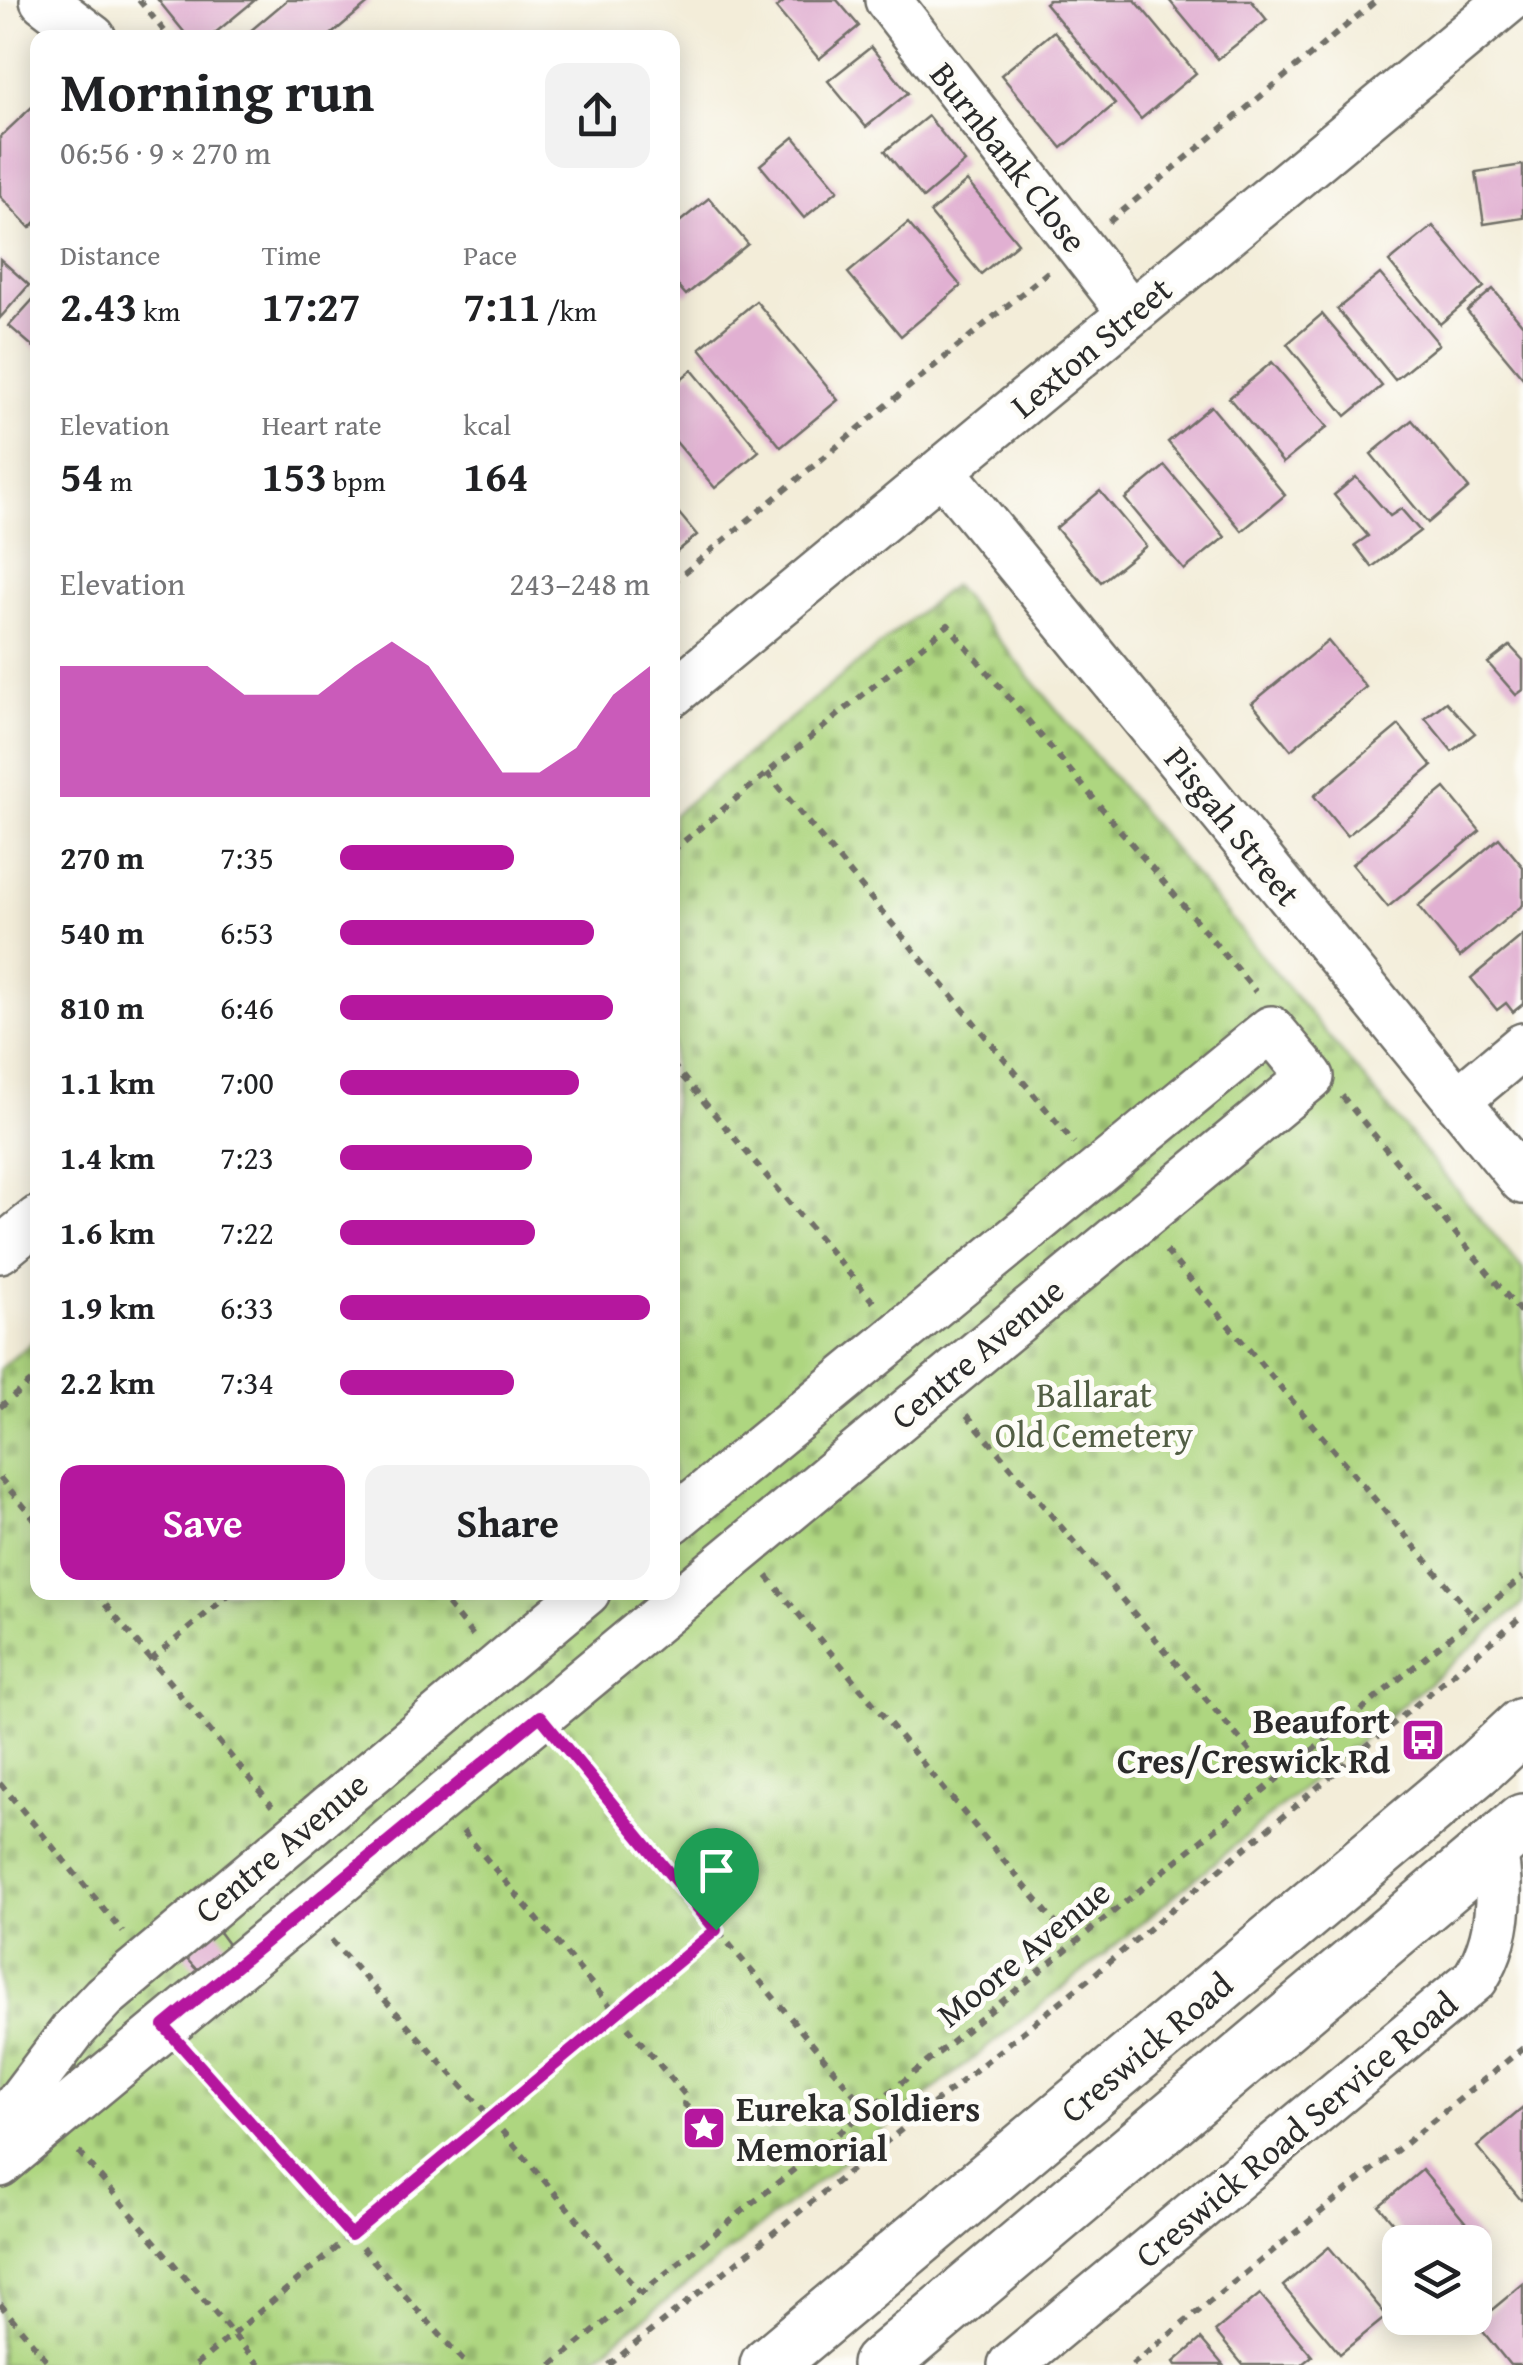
<!DOCTYPE html>
<html lang="en">
<head>
<meta charset="utf-8">
<style>
	:root { --surface:#fff; --page:#f2f2f2; --text:#202124; --muted:#757577; --accent:#b5179e }
	body { margin:0; font-family:"Gentium Book Plus",serif; background:var(--page); color:var(--text); height:100vh; display:flex; flex-direction:column; font-size:38px; white-space:nowrap }
	* { box-sizing:border-box; margin:0 }
	p { font-size:32px; color:var(--muted) }
	.icon { flex:none; width:55px; height:55px; fill:none; stroke:currentColor; stroke-width:2; stroke-linecap:round; stroke-linejoin:round }
	.map { position:relative; flex:1; overflow:hidden }
	.drawer { position:absolute; left:30px; top:30px; width:650px; height:1570px; display:flex; flex-direction:column; background:var(--surface); border-radius:20px; box-shadow:0 5px 25px #0003 }
	.drawer>* { flex:none }
	.controls { position:absolute; left:1382px; top:2225px; display:grid; gap:20px }
	.controls a { display:grid; place-items:center; width:110px; height:110px; border-radius:20px; background:var(--surface); box-shadow:0 5px 25px #0003; font-size:50px }
	.pin { position:absolute; display:grid; place-items:center; width:85px; height:85px; color:#fff; margin:-102px -42px; border-radius:50% 50% 50% 0; rotate:-45deg; box-shadow:0 0 10px #0007 }
	.pin .icon { rotate:45deg }
	.round { display:grid; place-items:center; flex:none; width:105px; height:105px; border-radius:20px; background:var(--page) }
	.head { display:flex; align-items:center; justify-content:space-between; height:170px; padding:0 30px }
	h1 { font-size:55px; font-weight:700; line-height:75px }
	.metrics { display:grid; grid-template-columns:repeat(3,1fr); gap:15px; height:170px; padding:10px 30px }
	.metrics div { display:grid; align-content:center }
	.metrics b { font-size:42px; font-weight:700 }
	.metrics small { font-size:28px; font-weight:400 }
	.metrics p { font-size:28px }
	.chart { height:280px; padding:20px 30px }
	.chart p { display:flex; justify-content:space-between }
	.chart svg { width:100%; height:180px; margin-top:10px; fill:var(--accent); opacity:.7 }
	.primary-button { display:flex; gap:20px; margin-top:auto; padding:20px 30px }
	.primary-button a { flex:1; height:115px; border-radius:20px; background:var(--accent); color:#fff; font-size:40px; font-weight:700; line-height:115px; text-align:center }
	.primary-button a+a { background:var(--page); color:var(--text) }
	ul { padding:0 30px; list-style:none; font-size:32px }
	li { display:grid; grid-template-columns:160px 120px 1fr; align-items:center; height:75px }
	li i { height:25px; border-radius:12px; background:var(--accent) }
	.map>svg:first-child { display:block }
	.cemetery { fill:url(#cemetery-stones); stroke:#6c8056; stroke-width:2.5 }
	.building { fill:#e1b0d2 }
	.lines { fill:none; stroke-linecap:round; stroke-linejoin:round }
	.minor-casing { stroke:#716f68; stroke-width:50 }
	.highway-casing { stroke:#716f68; stroke-width:60 }
	.path { stroke:#716f68; stroke-width:6; stroke-dasharray:8 8; stroke-linecap:butt }
	.minor { stroke:#fff; stroke-width:45 }
	.highway { stroke:#fff; stroke-width:55 }
	.route-casing { stroke:#fff; stroke-width:20 }
	.route { stroke:#b5179e; stroke-width:12 }
	.labels { text-anchor:middle; dominant-baseline:central; stroke-width:10; stroke-linejoin:round; paint-order:stroke }
	.street-label { font-size:35px; fill:#2b2b2b; stroke:#fdfcf7 }
	.park-label { font-size:35px; fill:#525e44; stroke:#fdfcf7 }
	.poi-label { font-size:35px; font-weight:bold; fill:#2b2b2b; stroke:#fdfcf7; text-anchor:end }
</style>
</head>
<body>
<div class="map">
<svg width="1523" height="2365" viewBox="0 0 1523 2365">
	<defs>
		<pattern id="cemetery-stones" width="16" height="16" patternUnits="userSpaceOnUse" patternTransform="scale(2.5)"><rect width="16" height="16" fill="#aed680"/><path d="M2 7V4a2 2 0 0 1 4 0v3zM10 15v-3a2 2 0 0 1 4 0v3z" fill="#96b86f"/></pattern>
	</defs>
	<rect width="100%" height="100%" fill="#fdfcf7"/>
	<filter id="ink" filterUnits="userSpaceOnUse"><feTurbulence type="fractalNoise" baseFrequency=".01" numOctaves="2"/><feDisplacementMap in="SourceGraphic" scale="20" xChannelSelector="R" yChannelSelector="G"/><feConvolveMatrix kernelMatrix="1 2 1 2 8 2 1 2 1" color-interpolation-filters="sRGB"/></filter>
	<filter id="wash" filterUnits="userSpaceOnUse"><feTurbulence type="fractalNoise" baseFrequency=".0048" numOctaves="4" result="noise"/><feDisplacementMap in="SourceGraphic" scale="40" xChannelSelector="R" yChannelSelector="G"/><feGaussianBlur stdDeviation="2.25" result="paint"/><feColorMatrix in="noise" values="0 0 0 0 0 0 0 0 0 0 0 0 0 0 0 0 0 1.4 0 .05"/><feComposite in="paint" operator="in"/></filter>
	<g filter="url(#wash)">
		<rect width="100%" height="100%" fill="#f3edd9"/>
		<path class="cemetery" d="M953,585L1523,1270V1604L1090,1966L585,2365H0V1369L37,1338L38,1592H672L673,815Z"/>
		<g id="blocks">
			<g class="building">
				<path d="M158,0H255L209,38H189Z"/>
				<path d="M287,0H372L327,38H242Z"/>
				<path d="M786,0H837L859,26L819,59L776,8Z"/>
				<path d="M1049,0H1135L1196,73L1141,119L1045,3Z"/>
				<path d="M1169,0H1251L1267,20L1218,59Z"/>
				<path d="M1054,31L1115,104L1062,148L1001,75Z"/>
				<path d="M871,47L908,93L866,127L828,81Z"/>
				<path d="M35,104L38,106V220L30,228L0,196V137Z"/>
				<path d="M928,116L965,162L923,198L885,151Z"/>
				<path d="M794,137L838,190L804,218L760,165Z"/>
				<path d="M1523,165V218L1484,224L1476,172Z"/>
				<path d="M967,181L1018,243L981,274L930,213Z"/>
				<path d="M709,198L748,244L686,295L672,279V228Z"/>
				<path d="M908,223L961,286L901,336L848,273Z"/>
				<path d="M1433,226L1484,287L1440,324L1389,262Z"/>
				<path d="M0,259L29,285L0,318Z"/>
				<path d="M1380,274L1439,344L1395,380L1337,309Z"/>
				<path d="M1493,289L1523,325V378L1467,311Z"/>
				<path d="M38,294V351L9,326Z"/>
				<path d="M756,301L838,400L781,447L700,348Z"/>
				<path d="M1322,314L1382,386L1346,416L1287,344Z"/>
				<path d="M1272,362L1327,427L1283,463L1229,398Z"/>
				<path d="M692,370L759,451L715,488L672,437V386Z"/>
				<path d="M1211,406L1285,495L1242,531L1168,442Z"/>
				<path d="M1412,420L1469,488L1428,523L1371,454Z"/>
				<path d="M1165,466L1225,537L1184,570L1125,499Z"/>
				<path d="M1356,477L1390,516L1401,509L1420,531L1372,567L1355,545L1368,536L1334,495Z"/>
				<path d="M1100,491L1146,546L1101,582L1056,528Z"/>
				<path d="M672,505L697,535L672,556Z"/>
				<path d="M1328,641L1366,687L1291,750L1252,703Z"/>
				<path d="M1510,646L1523,660V690L1516,695L1488,663Z"/>
				<path d="M1446,702L1475,733L1452,751L1425,718Z"/>
				<path d="M1399,725L1432,766L1347,836L1314,796Z"/>
				<path d="M1445,788L1480,831L1388,907L1352,864Z"/>
				<path d="M1499,838L1523,867V905L1460,957L1418,906Z"/>
				<path d="M1523,935V1004L1513,1012L1506,1003L1497,1010L1471,978Z"/>
				<path d="M216,1928L227,1943L226,1960L213,1971L195,1968L183,1955Z"/>
				<path d="M1523,2108V2198L1521,2200L1477,2147Z"/>
				<path d="M1422,2170L1481,2241L1475,2246V2242H1409L1379,2206Z"/>
				<path d="M1329,2247L1387,2316L1340,2354L1283,2286Z"/>
				<path d="M1523,2284V2365H1510L1476,2323Z"/>
				<path d="M1260,2294L1312,2356L1301,2365H1243L1215,2331Z"/>
				<path d="M1201,2339L1223,2365H1176L1174,2362Z"/>
			</g>
		</g>
	</g>
	<g filter="url(#ink)">
		<use href="#blocks" fill-opacity="0" stroke="#716f68" stroke-width="2.5"/>
		<g class="lines">
			<defs>
				<g id="minor">
					<path d="M43,0L93,38"/>
					<path d="M888,0L1131,313"/>
					<path d="M943,472L1523,1181"/>
					<path d="M672,694L1509,0"/>
					<path d="M1457,1101L1523,1046"/>
					<path d="M0,1250L38,1219"/>
					<path d="M0,2127L74,2029L104,1997L587,1592"/>
					<path d="M0,2164L1311,1077L1271,1029L672,1521"/>
					<path d="M1011,2365L1475,1979C1500,1940 1502,1893 1494,1848"/>
				</g>
				<g id="highway">
					<path d="M768,2365L1481,1765L1523,1726"/>
					<path d="M880,2365L1523,1822"/>
				</g>
			</defs>
			<use href="#minor" class="minor-casing"/>
			<use href="#highway" class="highway-casing"/>
			<g class="path">
				<path d="M139,0L170,38"/>
				<path d="M1109,222L1377,0"/>
				<path d="M672,583L1049,271"/>
				<path d="M767,773L1074,1143"/>
				<path d="M672,851L948,625L1256,992"/>
				<path d="M672,1064L875,1304"/>
				<path d="M1342,1096L1523,1315"/>
				<path d="M1166,1251L1474,1617"/>
				<path d="M0,1407L38,1376"/>
				<path d="M967,1415L1275,1781"/>
				<path d="M0,1478L38,1523"/>
				<path d="M767,1576L1073,1944"/>
				<path d="M95,1592L272,1806"/>
				<path d="M437,1592L474,1637"/>
				<path d="M151,1660L232,1592"/>
				<path d="M565,1747L868,2111"/>
				<path d="M0,1783L123,1932"/>
				<path d="M463,1831L686,2096L684,2104L708,2124"/>
				<path d="M331,1940L491,2118L640,2293"/>
				<path d="M191,2057L467,2365"/>
				<path d="M79,2152L259,2365"/>
				<path d="M0,2304L51,2365"/>
				<path d="M196,2365L716,1930"/>
				<path d="M552,2365L1275,1781L1523,1577"/>
				<path d="M609,2365L1096,1973L1523,1615"/>
				<path d="M1132,2365L1523,2048"/>
			</g>
			<use href="#minor" class="minor"/>
			<use href="#highway" class="highway"/>
		</g>
	</g>
	<g class="lines" filter="url(#ink)">
		<defs>
			<path id="route" d="M540,1716L716,1930L351,2235L164,2026Z"/>
		</defs>
		<use href="#route" class="route-casing"/>
		<use href="#route" class="route"/>
	</g>
	<defs>
		<symbol id="bus-square" viewBox="-11 -11 22 22"><rect x="-9" y="-9" width="18" height="18" rx="4" fill="#b5179e" stroke="#fdfcf7"/><path d="M-5-6H5V4H4V6H2V4H-2V6H-4V4H-5ZM-3.5-4V0h7V-4ZM-3.5 1.2v1.5H-2V1.2ZM2 1.2v1.5H3.5V1.2Z" fill="#fff"/></symbol>
		<symbol id="sight-square" viewBox="-11 -11 22 22"><rect x="-9" y="-9" width="18" height="18" rx="4" fill="#b5179e" stroke="#fdfcf7"/><path d="M0-6L1.8-2.2L6-1.7L2.9 1.2L3.7 5.4L0 3.3L-3.7 5.4L-2.9 1.2L-6-1.7L-1.8-2.2Z" fill="#fff"/></symbol>
	</defs>
	<g fill-rule="evenodd">
		<use href="#bus-square" x="1398" y="1715" width="50" height="50"/>
		<use href="#sight-square" x="679" y="2103" width="50" height="50"/>
	</g>
	<g class="labels">
		<g class="street-label">
			<text transform="translate(1009 157) rotate(52)">Burnbank Close</text>
			<text transform="translate(1091 347) rotate(-40)">Lexton Street</text>
			<text transform="translate(1233 826) rotate(51)">Pisgah Street</text>
			<text transform="translate(977 1353) rotate(-40)">Centre Avenue</text>
			<text transform="translate(281 1847) rotate(-40)">Centre Avenue</text>
			<text transform="translate(1023 1953) rotate(-39)">Moore Avenue</text>
			<text transform="translate(1146 2047) rotate(-40)">Creswick Road</text>
			<text transform="translate(1296 2129) rotate(-40)">Creswick Road Service Road</text>
		</g>
		<g class="park-label">
			<text x="1094" y="1394">Ballarat<tspan x="1094" dy="40">Old Cemetery</tspan></text>
		</g>
		<g class="poi-label">
			<text x="1390" y="1720">Beaufort<tspan x="1390" dy="40">Cres/Creswick Rd</tspan></text>
			<text x="736" y="2108" text-anchor="start">Eureka Soldiers<tspan x="736" dy="40">Memorial</tspan></text>
		</g>
	</g>
</svg>
<div class="controls">
<a><svg class="icon" aria-label="layers" viewBox="0 0 24 24"><path d="M12 4l9 5-9 5-9-5zM3 14l9 5 9-5"/></svg></a>
</div>
<div class="pin" style="left:716px;top:1930px;background:#1e9e55"><svg class="icon" aria-label="arrive" viewBox="0 0 24 24"><path d="M6 21V4h12l-3 4 3 4H6"/></svg></div>
<section class="drawer">
<div class="head"><div><h1>Morning run</h1><p>06:56 · 9 × 270 m</p></div><a class="round"><svg class="icon" aria-label="share" viewBox="0 0 24 24"><path d="M12 15V3M7 8l5-5 5 5M5 13v7h14v-7"/></svg></a></div>
<div class="metrics">
<div><p>Distance</p><b>2.43<small> km</small></b></div>
<div><p>Time</p><b>17:27</b></div>
<div><p>Pace</p><b>7:11<small> /km</small></b></div>
</div>
<div class="metrics">
<div><p>Elevation</p><b>54<small> m</small></b></div>
<div><p>Heart rate</p><b>153<small> bpm</small></b></div>
<div><p>kcal</p><b>164</b></div>
</div>
<div class="chart"><p><span>Elevation</span>243–248 m</p>
<svg viewBox="0 0 160 44" preserveAspectRatio="none"><path d="M0 44V12L10 12L20 12L30 12L40 12L50 19L60 19L70 19L80 12L90 6L100 12L110 25L120 38L130 38L140 32L150 19L160 12V44z"/></svg>
</div>
<ul>
<li><b>270 m</b>7:35<i style="width:56%"></i></li>
<li><b>540 m</b>6:53<i style="width:82%"></i></li>
<li><b>810 m</b>6:46<i style="width:88%"></i></li>
<li><b>1.1 km</b>7:00<i style="width:77%"></i></li>
<li><b>1.4 km</b>7:23<i style="width:62%"></i></li>
<li><b>1.6 km</b>7:22<i style="width:63%"></i></li>
<li><b>1.9 km</b>6:33<i style="width:100%"></i></li>
<li><b>2.2 km</b>7:34<i style="width:56%"></i></li>
</ul>
<div class="primary-button"><a>Save</a><a>Share</a></div>
</section>
</div>
</body>
</html>
